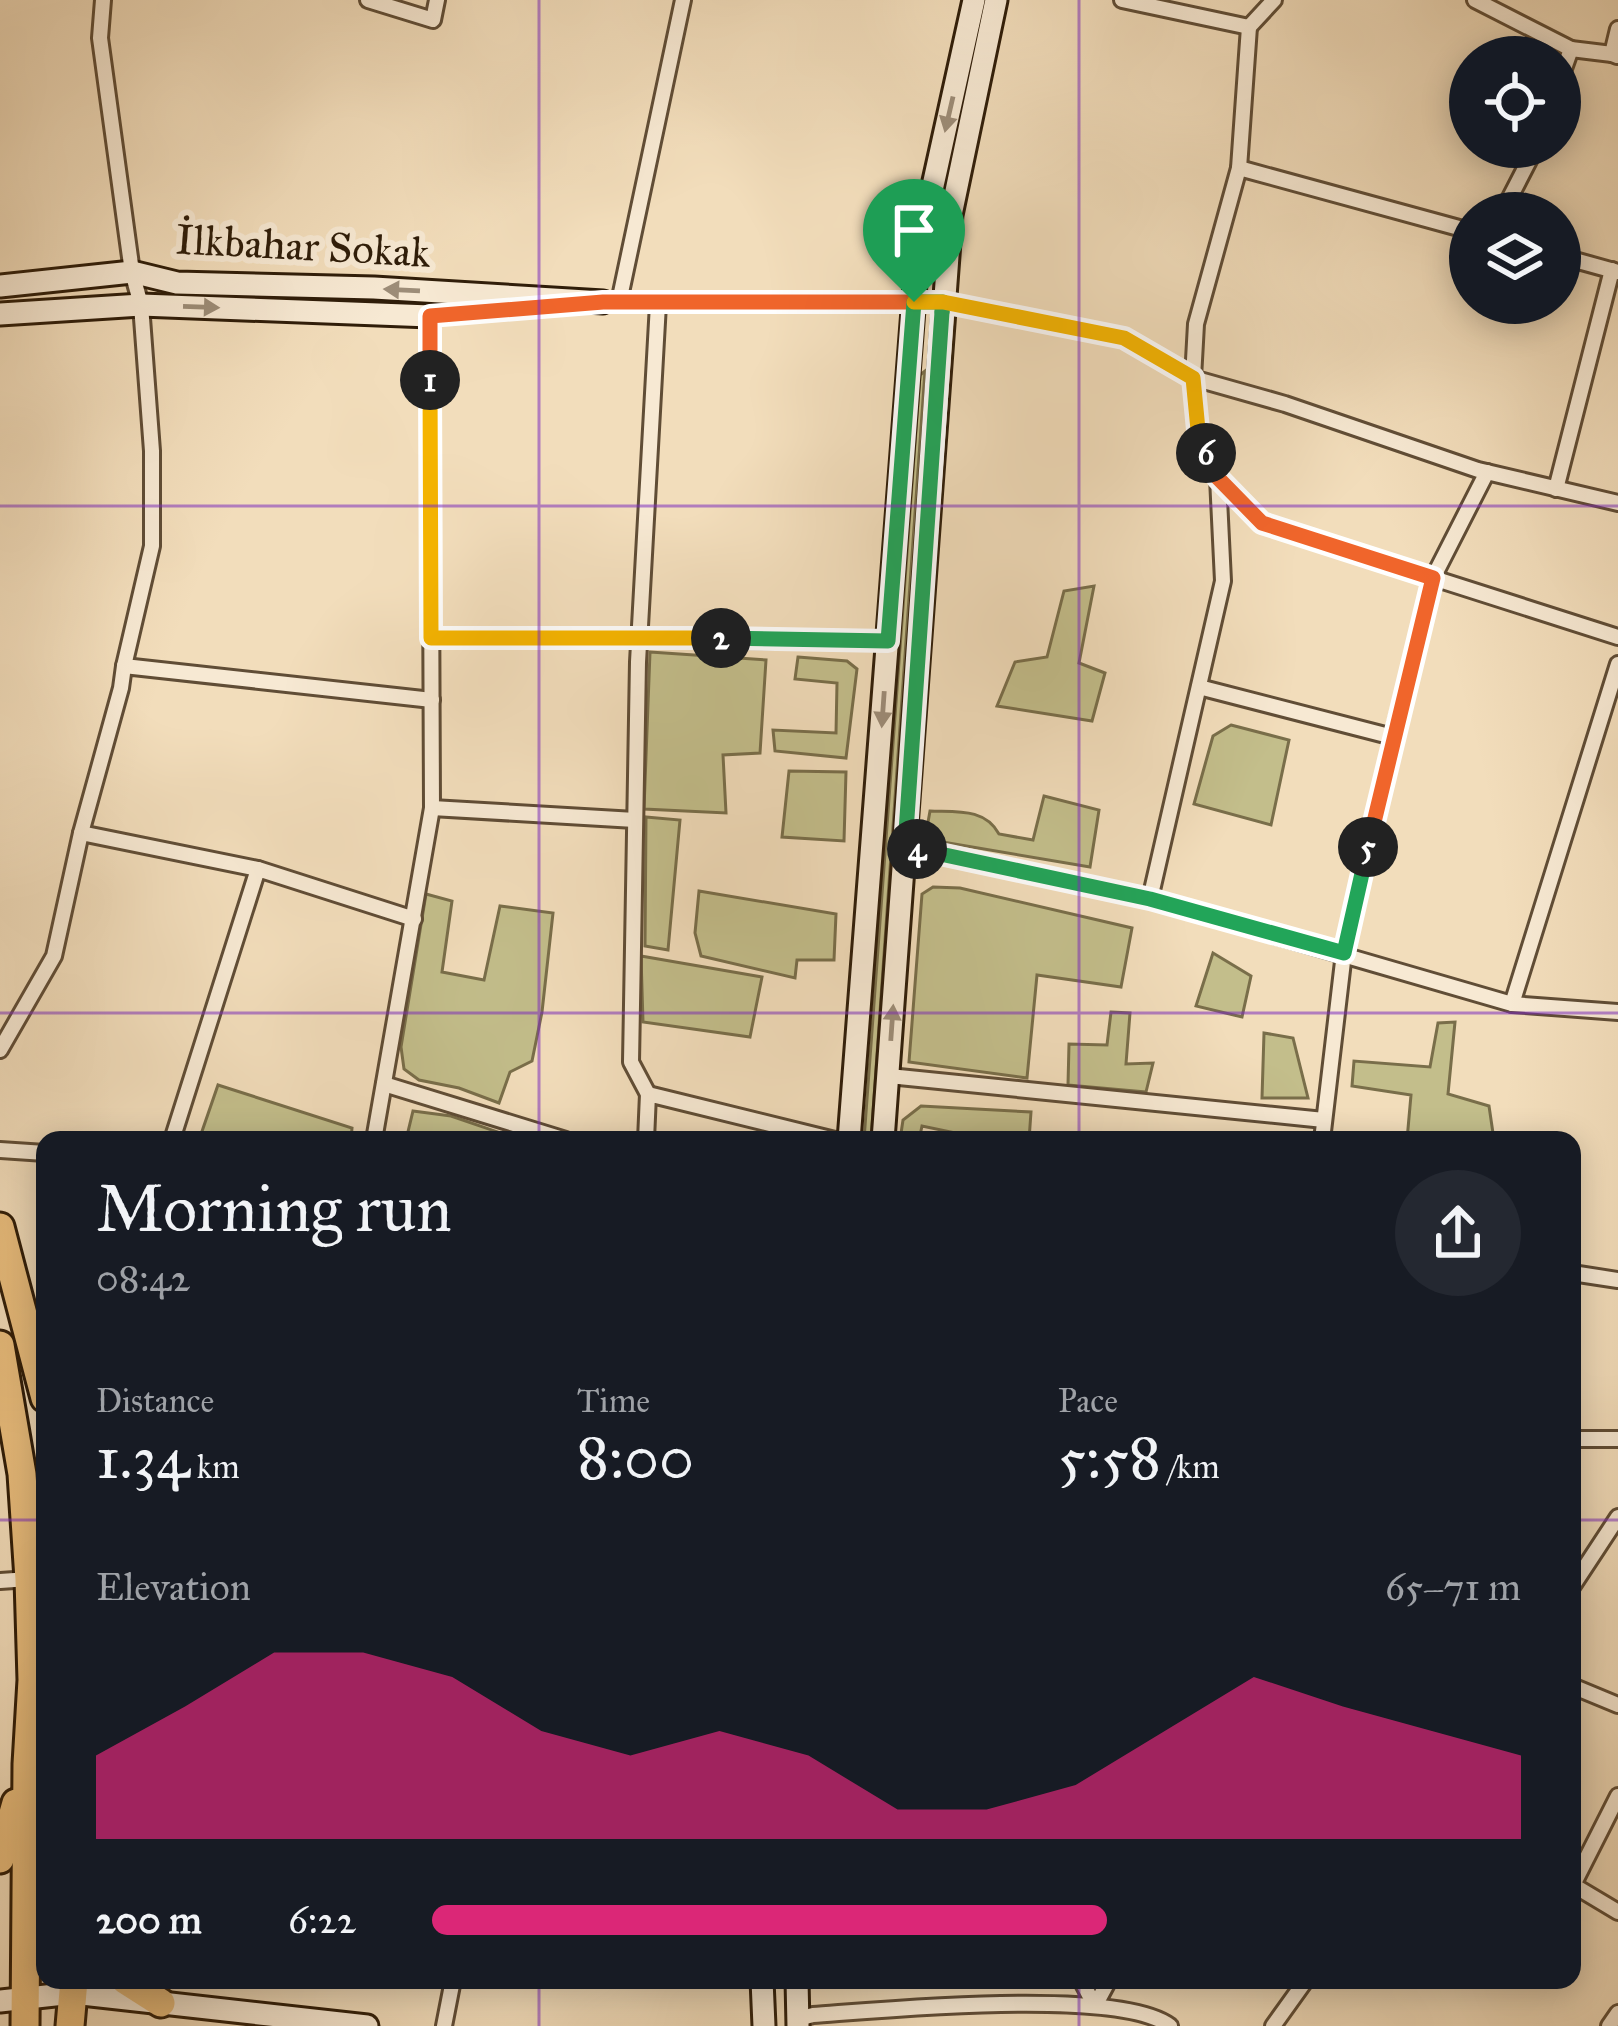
<!DOCTYPE html>
<html lang="en">
<head>
<meta charset="utf-8">
<style>
	:root { --surface:#171b24; --page:#242831; --text:#f1f3f6; --muted:#9ea1a6; --accent:#db2777 }
	body { margin:0; font-family:"IM FELL Great Primer",serif; background:var(--page); color:var(--text); height:100vh; display:flex; flex-direction:column; font-size:45px; white-space:nowrap }
	* { box-sizing:border-box; margin:0 }
	p { font-size:39px; color:var(--muted) }
	.icon { flex:none; width:66px; height:66px; fill:none; stroke:currentColor; stroke-width:2; stroke-linecap:round; stroke-linejoin:round }
	.map { position:relative; flex:1; overflow:hidden }
	.details { position:absolute; left:36px; top:1131px; width:1545px; height:858px; display:flex; flex-direction:column; background:var(--surface); border-radius:24px; box-shadow:0 6px 30px #0003 }
	.details>* { flex:none }
	.controls { position:absolute; left:1449px; top:36px; display:grid; gap:24px }
	.controls a { display:grid; place-items:center; width:132px; height:132px; border-radius:50%; background:var(--surface); box-shadow:0 6px 30px #0003; font-size:60px }
	.pin { position:absolute; display:grid; place-items:center; width:102px; height:102px; color:#fff; margin:-123px -51px; border-radius:50% 50% 50% 0; rotate:-45deg; box-shadow:0 0 12px #0007 }
	.pin .icon { rotate:45deg }
	.km { position:absolute; width:60px; height:60px; margin:-30px; border-radius:50%; background:#222; color:#fff; font-size:33px; line-height:60px; text-align:center }
	.round { display:grid; place-items:center; flex:none; width:126px; height:126px; border-radius:63px; background:var(--page) }
	.overview { display:flex; align-items:center; justify-content:space-between; height:204px; padding:0 60px }
	h1 { font-size:66px; font-weight:600; line-height:90px }
	.stats { display:grid; grid-template-columns:repeat(3,1fr); gap:18px; height:204px; padding:12px 60px }
	.stats div { display:grid; align-content:center }
	.stats b { font-size:60px; font-weight:600 }
	.stats small { font-size:33px; font-weight:400 }
	.stats p { font-size:33px }
	.chart { height:336px; padding:24px 60px }
	.chart p { display:flex; justify-content:space-between }
	.chart svg { width:100%; height:216px; margin-top:12px; fill:var(--accent); opacity:.7 }
	ul { padding:0 60px; list-style:none; font-size:39px }
	li { display:grid; grid-template-columns:192px 144px 1fr; align-items:center; height:90px }
	li i { height:30px; border-radius:15px; background:var(--accent) }
	.map>svg:first-child { display:block }
	.green { fill:#c3be8b; stroke:#796e4a; stroke-width:3 }
	.lines { fill:none; stroke-linecap:round; stroke-linejoin:round }
	.street-casing { stroke:#604d36; stroke-width:20 }
	.secondary-casing { stroke:#2f1d09; stroke-width:27 }
	.highway-casing { stroke:#2f1d09; stroke-width:33 }
	.street { stroke:#f7e9d3; stroke-width:14 }
	.secondary { stroke:#f7e9d3; stroke-width:21 }
	.highway { stroke:#e9be7e; stroke-width:27 }
	.oneway { fill:#9d8d78 }
	.split-1-casing { stroke:#fff; stroke-width:24 }
	.split-2-casing { stroke:#fff; stroke-width:24 }
	.split-3-casing { stroke:#fff; stroke-width:24 }
	.split-4-casing { stroke:#fff; stroke-width:24 }
	.split-5-casing { stroke:#fff; stroke-width:24 }
	.split-6-casing { stroke:#fff; stroke-width:24 }
	.split-7-casing { stroke:#fff; stroke-width:24 }
	.split-1 { stroke:#f0652b; stroke-width:15 }
	.split-2 { stroke:#f5b400; stroke-width:15 }
	.split-3 { stroke:#22a559; stroke-width:15 }
	.split-4 { stroke:#22a559; stroke-width:15 }
	.split-5 { stroke:#22a559; stroke-width:15 }
	.split-6 { stroke:#f0652b; stroke-width:15 }
	.split-7 { stroke:#f5b400; stroke-width:15 }
	.grid { fill:none; stroke:#7b2cbf; stroke-width:3; stroke-opacity:0.55 }
	.labels { text-anchor:middle; dominant-baseline:central; stroke-width:12; stroke-linejoin:round; paint-order:stroke }
	.street-label { font-size:42px; fill:#2f1d09; stroke:#f7e9d3 }
</style>
</head>
<body>
<div class="map">
<svg width="1618" height="2026" viewBox="0 0 1618 2026">
	<rect width="100%" height="100%" fill="#f2ddbb"/>
	<filter id="stains"><feTurbulence type="fractalNoise" baseFrequency=".00167" numOctaves="4"/><feColorMatrix values="0 0 0 0 .2 0 0 0 0 .09 0 0 0 0 .02 0 0 0 .5 -.17"/></filter>
	<radialGradient id="worn" r=".72"><stop offset=".6" stop-color="#630" stop-opacity="0"/><stop offset="1" stop-color="#630" stop-opacity=".3"/></radialGradient>
	<g class="green">
		<path d="M925,371L871,1140H864L920,375Z"/>
		<path d="M1094,586L1079,663L1105,673L1092,721L997,706L1015,662L1047,657L1064,591Z"/>
		<path d="M650,652L766,660L760,753L723,755L726,813L644,809Z"/>
		<path d="M798,657L847,661L857,669L846,758L775,751L773,730L836,733L837,683L795,679Z"/>
		<path d="M1231,725L1289,740L1271,825L1194,804L1213,736Z"/>
		<path d="M789,771L846,772L844,841L782,837Z"/>
		<path d="M1044,796L1099,810L1090,867L925,839L930,811C957,812 985,808 999,834L1033,840Z"/>
		<path d="M646,817L680,820L668,950L645,946Z"/>
		<path d="M933,887L960,888L1132,928L1121,987L1037,975L1027,1078L909,1062L922,894Z"/>
		<path d="M699,891L836,914L834,960H797L795,978L701,956L695,933Z"/>
		<path d="M426,894L452,901L442,972L484,980L500,906L553,913L542,1012L532,1061L510,1072L499,1103L459,1088L419,1080L404,1069L401,1047Z"/>
		<path d="M1213,953L1251,976L1242,1017L1196,1006Z"/>
		<path d="M641,956L762,977L750,1037L643,1022Z"/>
		<path d="M1111,1012L1130,1013L1126,1064L1153,1063L1146,1092L1068,1085L1069,1044L1107,1045Z"/>
		<path d="M1455,1022L1448,1094L1489,1106L1494,1140H1407L1411,1095L1352,1086L1354,1061L1430,1067L1438,1023Z"/>
		<path d="M1264,1033L1293,1038L1308,1098H1262Z"/>
		<path d="M218,1085L352,1128L351,1140H199Z"/>
		<path d="M921,1106L1031,1112L1029,1140H989L922,1126L919,1140H900L903,1120Z"/>
		<path d="M413,1111L451,1116L521,1140H406Z"/>
	</g>
	<g class="lines">
		<defs>
			<g id="street">
				<path d="M103,0L100,38L132,272L141,305L152,451V546L124,666"/>
				<path d="M368,0L433,20L437,0"/>
				<path d="M1122,0L1249,27L1239,168"/>
				<path d="M1475,0L1571,49"/>
				<path d="M1249,27L1274,0"/>
				<path d="M1617,56L1612,54L1618,29"/>
				<path d="M1560,80L1571,49L1612,54"/>
				<path d="M1502,213L1536,147"/>
				<path d="M1470,231L1239,168L1196,324L1193,378L1199,440L1218,478L1261,523L1618,637"/>
				<path d="M1560,256L1618,272"/>
				<path d="M596,302H943L1124,338L1193,378L1285,404L1478,470L1618,503"/>
				<path d="M619,302L683,0"/>
				<path d="M1218,478L1223,581L1150,899L1512,1004L1618,1012"/>
				<path d="M1556,489L1612,270"/>
				<path d="M431,638L888,641"/>
				<path d="M1199,687L1393,737"/>
				<path d="M432,808L635,820"/>
				<path d="M81,833L121,688L124,666L432,700"/>
				<path d="M905,846L1150,899"/>
				<path d="M1512,1004L1618,664"/>
				<path d="M0,1050L54,956L81,833L258,869"/>
				<path d="M889,1076L1324,1120"/>
				<path d="M384,1084L566,1140"/>
				<path d="M648,1094L631,1062L638,662L658,304"/>
				<path d="M172,1140L258,869L414,919"/>
				<path d="M374,1140L432,808L430,316L544,306"/>
				<path d="M646,1140L648,1094L835,1140"/>
				<path d="M1322,1140L1344,953L1393,737L1433,578L1487,472"/>
				<path d="M0,1150L45,1153"/>
				<path d="M1572,1273L1618,1280"/>
				<path d="M1572,1439H1618"/>
				<path d="M0,1581L29,1579"/>
				<path d="M1572,1587L1618,1517"/>
				<path d="M1572,1686L1618,1705"/>
				<path d="M1618,1796L1573,1885L1618,1912"/>
				<path d="M1081,1980L1095,2006L1109,1980"/>
				<path d="M798,2019L813,2015C884,2010 1119,1987 1170,2026"/>
				<path d="M444,2026L453,1980"/>
				<path d="M1273,2026L1306,1980"/>
				<path d="M1609,2026L1618,2013"/>
			</g>
			<g id="secondary">
				<path d="M0,286L132,272L177,283L374,288L603,302"/>
				<path d="M0,314L141,305L430,316"/>
				<path d="M849,1140L917,258L974,0"/>
				<path d="M883,1140L951,215L996,0"/>
				<path d="M762,1980L764,2026"/>
				<path d="M797,1980L798,2026"/>
				<path d="M0,2001L73,1993L367,2026"/>
			</g>
			<g id="highway">
				<path d="M0,1227L45,1398"/>
				<path d="M0,1345L22,1474L29,1579L32,1680L27,1764L25,2026"/>
				<path d="M0,1859L16,1803"/>
				<path d="M125,1980L161,2003"/>
				<path d="M70,2026L74,1980"/>
			</g>
		</defs>
		<use href="#street" class="street-casing"/>
		<use href="#secondary" class="secondary-casing"/>
		<use href="#highway" class="highway-casing"/>
		<use href="#street" class="street"/>
		<use href="#secondary" class="secondary"/>
		<use href="#highway" class="highway"/>
	</g>
	<defs><path id="oneway-solid" d="M-6-.8H1V-3.2L6.5 0L1 3.2V.8H-6Z" transform="scale(3)"/></defs>
	<g class="oneway">
		<use href="#oneway-solid" transform="translate(949 114) rotate(103)"/>
		<use href="#oneway-solid" transform="translate(402 290) rotate(-177)"/>
		<use href="#oneway-solid" transform="translate(201 307) rotate(2)"/>
		<use href="#oneway-solid" transform="translate(883 709) rotate(94)"/>
		<use href="#oneway-solid" transform="translate(892 1023) rotate(-86)"/>
	</g>
	<g class="lines">
		<defs>
			<path id="split-1" d="M430,380V316L603,302H914"/>
			<path id="split-2" d="M430,380L431,638H721"/>
			<path id="split-3" d="M721,638L888,641L914,302H943L942,312"/>
			<path id="split-4" d="M917,849L905,846L942,312"/>
			<path id="split-5" d="M917,849L1150,899L1344,953L1368,847"/>
			<path id="split-6" d="M1206,453L1218,478L1262,523L1433,578L1368,847"/>
			<path id="split-7" d="M914,302H943L1124,338L1193,378L1199,440L1206,453"/>
		</defs>
		<use href="#split-1" class="split-1-casing"/>
		<use href="#split-2" class="split-2-casing"/>
		<use href="#split-3" class="split-3-casing"/>
		<use href="#split-4" class="split-4-casing"/>
		<use href="#split-5" class="split-5-casing"/>
		<use href="#split-6" class="split-6-casing"/>
		<use href="#split-7" class="split-7-casing"/>
		<use href="#split-1" class="split-1"/>
		<use href="#split-2" class="split-2"/>
		<use href="#split-3" class="split-3"/>
		<use href="#split-4" class="split-4"/>
		<use href="#split-5" class="split-5"/>
		<use href="#split-6" class="split-6"/>
		<use href="#split-7" class="split-7"/>
	</g>
	<path class="grid" d="M539,0V1140M1079,0V1140M0,506H1618M0,1013H1618M0,1520H45M1572,1520H1618M539,1980V2026M1079,1980V2026"/>
	<g class="labels">
		<g class="street-label">
			<text transform="translate(303 246) rotate(3)">İlkbahar Sokak</text>
		</g>
	</g>
	<rect width="100%" height="100%" filter="url(#stains)"/>
	<rect width="100%" height="100%" fill="url(#worn)"/>
</svg>
<div class="controls">
<a><svg class="icon" aria-label="locate" viewBox="0 0 24 24"><circle cx="12" cy="12" r="6"/><path d="M12 2v4M12 18v4M2 12h4M18 12h4"/></svg></a>
<a><svg class="icon" aria-label="layers" viewBox="0 0 24 24"><path d="M12 4l9 5-9 5-9-5zM3 14l9 5 9-5"/></svg></a>
</div>
<div class="pin" style="left:914px;top:302px;background:#1e9e55"><svg class="icon" aria-label="arrive" viewBox="0 0 24 24"><path d="M6 21V4h12l-3 4 3 4H6"/></svg></div>
<b class="km" style="left:430px;top:380px">1</b>
<b class="km" style="left:721px;top:638px">2</b>
<b class="km" style="left:917px;top:849px">4</b>
<b class="km" style="left:1368px;top:847px">5</b>
<b class="km" style="left:1206px;top:453px">6</b>
<section class="details">
<div class="overview"><div><h1>Morning run</h1><p>08:42</p></div><a class="round"><svg class="icon" aria-label="share" viewBox="0 0 24 24"><path d="M12 15V3M7 8l5-5 5 5M5 13v7h14v-7"/></svg></a></div>
<div class="stats">
<div><p>Distance</p><b>1.34<small> km</small></b></div>
<div><p>Time</p><b>8:00</b></div>
<div><p>Pace</p><b>5:58<small> /km</small></b></div>
</div>
<div class="chart"><p><span>Elevation</span>65–71 m</p>
<svg viewBox="0 0 160 44" preserveAspectRatio="none"><path d="M0 44V27L10 17L20 6L30 6L40 11L50 22L60 27L70 22L80 27L90 38L100 38L110 33L120 22L130 11L140 17L150 22L160 27V44z"/></svg>
</div>
<ul>
<li><b>200 m</b>6:22<i style="width:62%"></i></li>
</ul>
</section>
</div>
</body>
</html>
